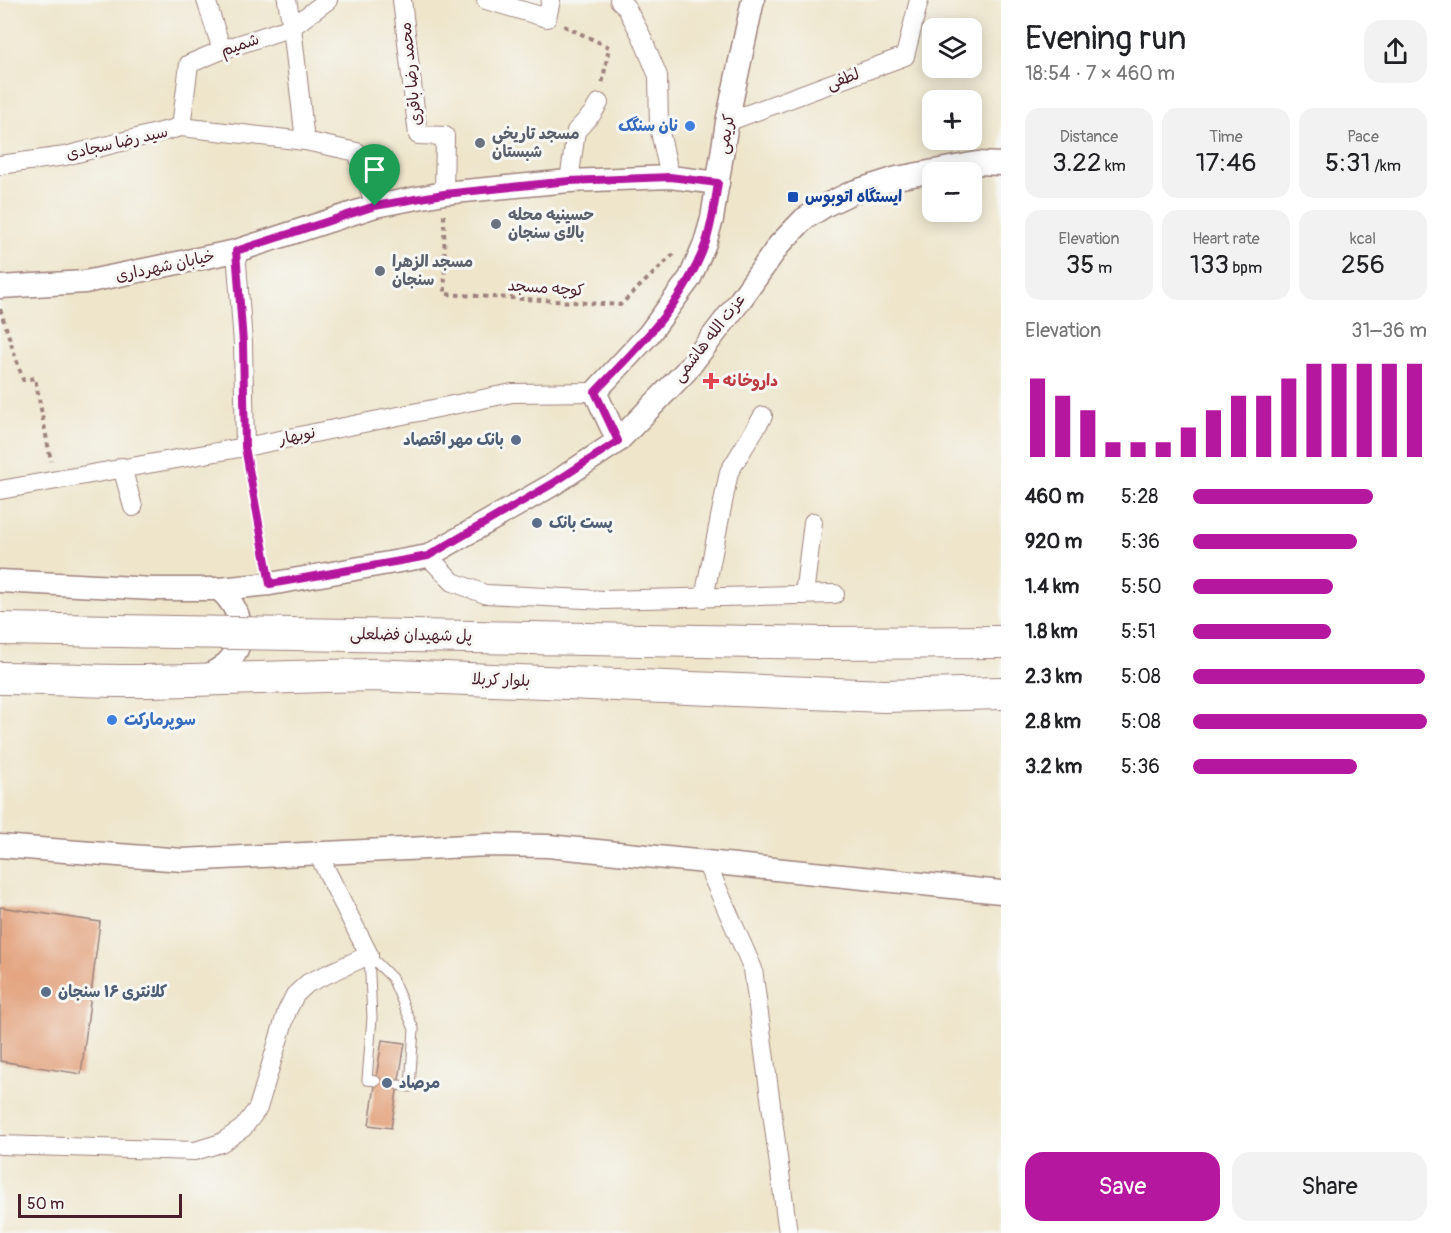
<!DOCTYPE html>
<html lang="en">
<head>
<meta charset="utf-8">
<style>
	:root { --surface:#fff; --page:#f2f2f2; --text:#202124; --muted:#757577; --accent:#b5179e }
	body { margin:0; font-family:Pangolin,"Playpen Sans Arabic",sans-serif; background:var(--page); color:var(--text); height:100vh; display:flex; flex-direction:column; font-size:22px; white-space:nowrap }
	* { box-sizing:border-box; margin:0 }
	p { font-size:20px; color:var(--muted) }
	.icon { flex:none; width:33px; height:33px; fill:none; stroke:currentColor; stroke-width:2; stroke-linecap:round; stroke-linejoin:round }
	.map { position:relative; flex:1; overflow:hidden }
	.sheet { display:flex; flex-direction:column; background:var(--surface); width:450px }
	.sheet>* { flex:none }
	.fabs { position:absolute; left:922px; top:18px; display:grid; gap:12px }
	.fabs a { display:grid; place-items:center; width:60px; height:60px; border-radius:12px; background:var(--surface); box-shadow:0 3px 15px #0003; font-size:30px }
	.scale { position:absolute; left:18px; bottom:15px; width:164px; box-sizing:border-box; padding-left:6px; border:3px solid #4a1f2b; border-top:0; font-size:16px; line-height:21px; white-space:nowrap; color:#4a1f2b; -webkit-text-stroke:4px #f6f6f2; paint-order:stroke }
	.pin { position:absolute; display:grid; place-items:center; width:51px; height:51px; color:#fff; margin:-62px -26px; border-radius:50% 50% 50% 0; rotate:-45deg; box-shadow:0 0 6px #0007 }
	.pin .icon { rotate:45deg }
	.round { display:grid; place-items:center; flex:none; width:63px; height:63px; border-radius:18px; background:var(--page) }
	.headline { display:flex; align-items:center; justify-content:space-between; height:102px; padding:0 24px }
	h1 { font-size:33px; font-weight:600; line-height:45px }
	.figures { display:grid; grid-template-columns:repeat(3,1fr); gap:9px; height:102px; padding:6px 24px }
	.figures div { display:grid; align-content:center; border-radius:15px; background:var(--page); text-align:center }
	.figures b { font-size:26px; font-weight:600 }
	.figures small { font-size:16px; font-weight:400 }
	.figures p { font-size:16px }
	.chart { height:168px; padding:12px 24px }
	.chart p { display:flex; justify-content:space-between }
	.chart svg { width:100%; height:108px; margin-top:6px; stroke:var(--accent); stroke-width:6 }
	.primary-button { display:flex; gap:12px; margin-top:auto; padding:12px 24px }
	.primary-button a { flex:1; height:69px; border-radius:18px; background:var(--accent); color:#fff; font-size:24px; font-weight:600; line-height:69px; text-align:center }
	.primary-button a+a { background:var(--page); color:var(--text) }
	ul { padding:0 24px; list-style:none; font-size:20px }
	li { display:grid; grid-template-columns:96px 72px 1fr; align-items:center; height:45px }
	li i { height:15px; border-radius:8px; background:var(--accent) }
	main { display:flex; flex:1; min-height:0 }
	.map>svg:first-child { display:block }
	.building { fill:#e0946a }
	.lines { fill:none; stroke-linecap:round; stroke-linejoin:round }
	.service-casing { stroke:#9c827b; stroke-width:11 }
	.minor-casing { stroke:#9c827b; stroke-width:20 }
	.tertiary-casing { stroke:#9c827b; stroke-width:25 }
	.trunk-casing { stroke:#9c827b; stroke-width:34 }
	.path { stroke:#9c827b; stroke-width:4; stroke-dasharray:4.5 4.5; stroke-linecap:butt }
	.service { stroke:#fff; stroke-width:9 }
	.minor { stroke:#fff; stroke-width:18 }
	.tertiary { stroke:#fff; stroke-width:22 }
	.trunk { stroke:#fff; stroke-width:32 }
	.trunk-bridge-casing { stroke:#9c827b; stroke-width:34; stroke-linecap:butt }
	.trunk-bridge { stroke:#fff; stroke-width:32 }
	.route-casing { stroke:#fff; stroke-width:12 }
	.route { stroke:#b5179e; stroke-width:8 }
	.shop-dot { fill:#3f7fe0; stroke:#f6f6f2; stroke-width:2 }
	.worship-dot { fill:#6b7280; stroke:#f6f6f2; stroke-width:2 }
	.transit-dot { fill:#1a4fb4; stroke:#f6f6f2; stroke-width:2 }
	.health-dot { fill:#e0444e; stroke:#f6f6f2; stroke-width:2 }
	.service-dot { fill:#5c6f8a; stroke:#f6f6f2; stroke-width:2 }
	.labels { text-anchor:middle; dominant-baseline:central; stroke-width:6; stroke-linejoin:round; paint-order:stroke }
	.street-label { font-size:16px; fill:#4a1f2b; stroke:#f6f6f2 }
	.shop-label { font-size:16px; font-weight:bold; fill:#366cbe; stroke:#f6f6f2; text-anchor:end }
	.worship-label { font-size:16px; font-weight:bold; fill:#5b616d; stroke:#f6f6f2; text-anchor:start }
	.transit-label { font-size:16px; font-weight:bold; fill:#164399; stroke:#f6f6f2; text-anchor:start }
	.health-label { font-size:16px; font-weight:bold; fill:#be3a42; stroke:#f6f6f2; text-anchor:start }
	.service-label { font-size:16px; font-weight:bold; fill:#4e5e75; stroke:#f6f6f2; text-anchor:start }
</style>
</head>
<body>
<main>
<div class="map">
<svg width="1001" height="1233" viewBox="0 0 1001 1233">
	<rect width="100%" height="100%" fill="#f6f6f2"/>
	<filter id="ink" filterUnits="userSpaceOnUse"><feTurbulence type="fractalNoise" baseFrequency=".0167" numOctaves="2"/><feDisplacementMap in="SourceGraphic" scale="12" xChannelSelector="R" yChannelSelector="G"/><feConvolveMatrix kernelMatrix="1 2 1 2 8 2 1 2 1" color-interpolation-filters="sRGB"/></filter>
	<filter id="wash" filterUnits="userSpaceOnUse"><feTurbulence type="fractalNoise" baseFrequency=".008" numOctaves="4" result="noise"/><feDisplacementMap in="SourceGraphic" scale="24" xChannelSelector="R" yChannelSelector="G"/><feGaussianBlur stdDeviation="1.35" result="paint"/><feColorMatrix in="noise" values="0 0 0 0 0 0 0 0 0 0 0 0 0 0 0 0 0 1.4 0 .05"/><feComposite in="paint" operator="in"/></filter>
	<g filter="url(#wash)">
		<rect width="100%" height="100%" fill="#eee5cb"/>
		<g id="blocks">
			<g class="building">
				<path d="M0,907L100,922L81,1074L0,1061Z"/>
				<path d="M382,1040L405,1043L391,1128L369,1125Z"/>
			</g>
		</g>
	</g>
	<g filter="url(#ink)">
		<use href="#blocks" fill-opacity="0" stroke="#9c827b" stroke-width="1.5"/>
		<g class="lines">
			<defs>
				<g id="service">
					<path d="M369,955L392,978L414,1029L410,1087L398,1085"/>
					<path d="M369,955L372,1018L367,1080L376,1081"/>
				</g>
				<g id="minor">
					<path d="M206,0L222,50"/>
					<path d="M287,0L292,27L305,141"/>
					<path d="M402,0L418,135L445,136L444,193"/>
					<path d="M486,0L547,18L551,0"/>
					<path d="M619,0L626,7L641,35L658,76L659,127L670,177"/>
					<path d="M727,122L905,56L919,0"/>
					<path d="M181,127L189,64L222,50L292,27L328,0"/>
					<path d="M0,165L65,156L181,127L305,141L357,152L375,206"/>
					<path d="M569,181L576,131L592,114L599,103"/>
					<path d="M236,251L243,343L245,447"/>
					<path d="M122,467L133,507"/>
					<path d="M0,490L245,447L512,393L595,392"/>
					<path d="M428,556L453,582L485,594L604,600L835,594"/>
					<path d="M804,595L813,522"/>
					<path d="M704,598L729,472L763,416"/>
					<path d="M705,860L753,969L788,1233"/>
					<path d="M0,1145L195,1151L221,1143L243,1128L258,1108L287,1011L295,995L308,983L369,955L318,854"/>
				</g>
				<g id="tertiary">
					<path d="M0,287L85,282L236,251L375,206L444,193L569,181L670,177L718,183"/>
					<path d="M618,441L595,392L649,334L690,278L705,243L712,219L727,122L753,0"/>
					<path d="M0,581L154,589H219L270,584L428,556L552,485L618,441L686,371L739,302L779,245L804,219L828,204L853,192L897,178L977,163L1001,164"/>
					<path d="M203,678C211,674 220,669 227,663C250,640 241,608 219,589"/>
					<path d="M0,846L183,860L488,845L548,846L1001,892"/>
				</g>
				<g id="trunk">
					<path d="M822,643L1001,642"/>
					<path d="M0,678C49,678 98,682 147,681C221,680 296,676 371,675L884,696L1001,693"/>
				</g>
			</defs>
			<use href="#service" class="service-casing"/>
			<use href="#minor" class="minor-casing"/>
			<use href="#tertiary" class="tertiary-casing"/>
			<use href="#trunk" class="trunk-casing"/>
			<g class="path">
				<path d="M564,26L609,47L602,85"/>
				<path d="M444,215L445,294L620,305L676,252"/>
				<path d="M0,309L23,380L35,378L51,461"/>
				<path d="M248,466L266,564"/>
			</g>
			<use href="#service" class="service"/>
			<use href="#minor" class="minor"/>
			<use href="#tertiary" class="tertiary"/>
			<use href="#trunk" class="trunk"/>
			<defs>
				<path id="trunk-bridge" d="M0,629L822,643"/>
			</defs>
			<use href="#trunk-bridge" class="trunk-bridge-casing"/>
			<use href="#trunk-bridge" class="trunk-bridge"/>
		</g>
	</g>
	<g class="lines" filter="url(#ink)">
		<defs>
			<path id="route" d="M670,177L718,183C715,203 712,223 706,242C686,301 637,348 595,392L618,441L552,484L428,556L270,584L245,447L243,343L236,251L375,206L444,194L569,181Z"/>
		</defs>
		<use href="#route" class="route-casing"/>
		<use href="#route" class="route"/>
	</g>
	<g class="shop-dot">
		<circle cx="690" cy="126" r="6"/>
		<circle cx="112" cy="720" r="6"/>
	</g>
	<g class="worship-dot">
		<circle cx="480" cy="143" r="6"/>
		<circle cx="496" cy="224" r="6"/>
		<circle cx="380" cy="271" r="6"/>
	</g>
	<rect class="transit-dot" x="787" y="191" width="12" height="12" rx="3"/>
	<path class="health-dot" d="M708 372h6v6h6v6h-6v6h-6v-6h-6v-6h6z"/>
	<g class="service-dot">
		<circle cx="516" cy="440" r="6"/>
		<circle cx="537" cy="523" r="6"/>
		<circle cx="46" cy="992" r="6"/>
		<circle cx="387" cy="1083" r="6"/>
	</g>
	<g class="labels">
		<g class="street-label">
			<text transform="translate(240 45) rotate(-19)">شمیم</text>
			<text transform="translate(411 74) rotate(-96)">محمد رضا باقری</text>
			<text transform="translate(843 79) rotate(-20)">لطفی</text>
			<text transform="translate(726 134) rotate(-80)">کریمی</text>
			<text transform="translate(117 143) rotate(-13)">سید رضا سجادی</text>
			<text transform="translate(165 266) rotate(-12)">خیابان شهرداری</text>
			<text transform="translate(546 288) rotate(4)">کوچه مسجد</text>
			<text transform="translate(709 338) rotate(-52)">عزت الله هاشمی</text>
			<text transform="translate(297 436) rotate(-12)">نوبهار</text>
			<text transform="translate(411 635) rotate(1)">پل شهیدان فضلعلی</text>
			<text transform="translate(501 680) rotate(2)">بلوار کربلا</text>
		</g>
		<g class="shop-label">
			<text x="678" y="126">نان سنگک</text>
			<text x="124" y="720" text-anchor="start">سوپرمارکت</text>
		</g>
		<g class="worship-label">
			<text x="492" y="134">مسجد تاریخی<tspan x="492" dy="18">شبستان</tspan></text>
			<text x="508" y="215">حسینیه محله<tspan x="508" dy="18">بالای سنجان</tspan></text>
			<text x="392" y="262">مسجد الزهرا<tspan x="392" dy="18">سنجان</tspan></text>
		</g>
		<g class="transit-label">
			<text x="805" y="197">ایستگاه اتوبوس</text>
		</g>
		<g class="health-label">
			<text x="723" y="381">داروخانه</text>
		</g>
		<g class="service-label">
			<text x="504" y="440" text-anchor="end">بانک مهر اقتصاد</text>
			<text x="549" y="523">پست بانک</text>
			<text x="58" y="992">کلانتری ۱۶ سنجان</text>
			<text x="399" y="1083">مرصاد</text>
		</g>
	</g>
</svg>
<div class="fabs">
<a><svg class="icon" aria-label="layers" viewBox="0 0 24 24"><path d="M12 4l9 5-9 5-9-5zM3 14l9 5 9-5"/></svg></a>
<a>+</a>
<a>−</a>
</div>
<div class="scale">50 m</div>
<div class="pin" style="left:375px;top:206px;background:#1e9e55"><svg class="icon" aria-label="arrive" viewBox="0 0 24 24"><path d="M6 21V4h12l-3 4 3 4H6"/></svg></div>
</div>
<section class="sheet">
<div class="headline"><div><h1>Evening run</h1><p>18:54 · 7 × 460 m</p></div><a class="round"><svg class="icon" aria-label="share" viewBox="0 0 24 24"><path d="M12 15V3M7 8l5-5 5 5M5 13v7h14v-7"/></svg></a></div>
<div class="figures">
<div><p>Distance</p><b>3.22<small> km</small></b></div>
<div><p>Time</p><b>17:46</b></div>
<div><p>Pace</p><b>5:31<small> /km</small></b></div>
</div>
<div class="figures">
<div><p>Elevation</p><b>35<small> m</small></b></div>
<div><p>Heart rate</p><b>133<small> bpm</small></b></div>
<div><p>kcal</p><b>256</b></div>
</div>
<div class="chart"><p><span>Elevation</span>31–36 m</p>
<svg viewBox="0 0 160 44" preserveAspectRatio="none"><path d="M5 44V12M15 44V19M25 44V25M35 44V38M45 44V38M55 44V38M65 44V32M75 44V25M85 44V19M95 44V19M105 44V12M115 44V6M125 44V6M135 44V6M145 44V6M155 44V6"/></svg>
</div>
<ul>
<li><b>460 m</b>5:28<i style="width:77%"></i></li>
<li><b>920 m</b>5:36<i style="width:70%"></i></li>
<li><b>1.4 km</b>5:50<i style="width:60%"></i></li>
<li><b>1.8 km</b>5:51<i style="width:59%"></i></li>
<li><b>2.3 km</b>5:08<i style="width:99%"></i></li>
<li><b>2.8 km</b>5:08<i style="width:100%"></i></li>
<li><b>3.2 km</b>5:36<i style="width:70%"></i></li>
</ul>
<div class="primary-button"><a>Save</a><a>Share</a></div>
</section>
</main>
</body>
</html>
